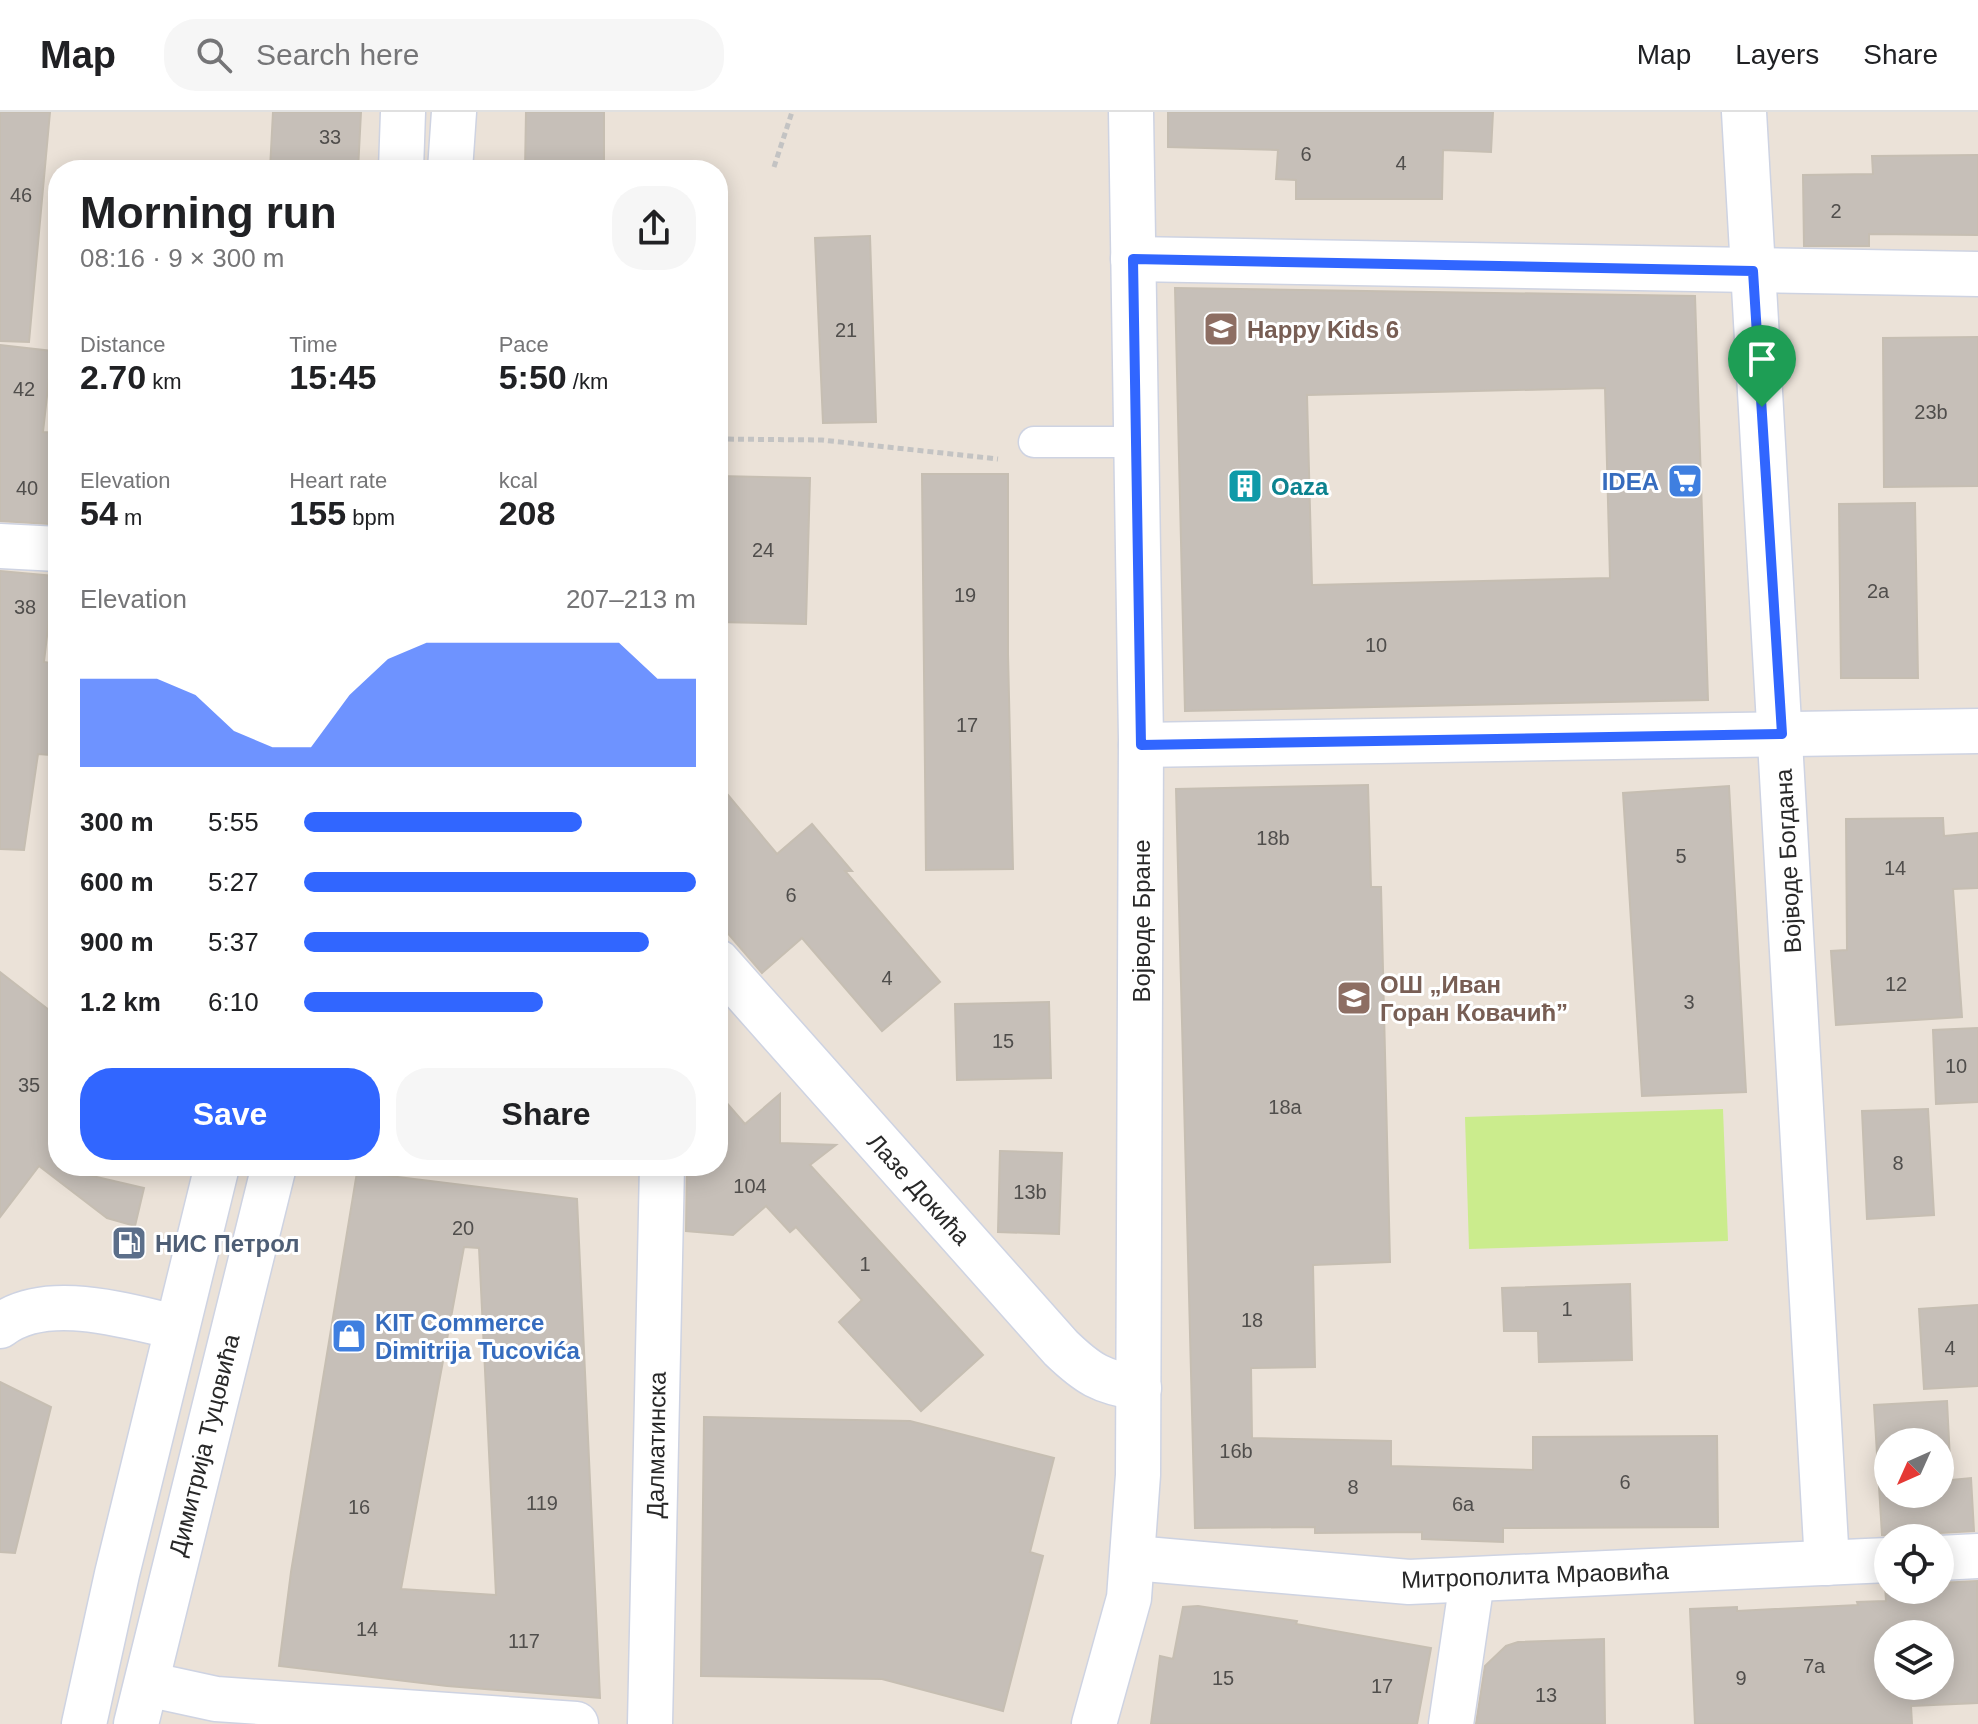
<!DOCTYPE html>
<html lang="en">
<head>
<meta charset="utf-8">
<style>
	:root { --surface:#fff; --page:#f6f6f6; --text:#202124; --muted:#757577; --line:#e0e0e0; --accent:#3166ff }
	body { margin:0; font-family:Arial,sans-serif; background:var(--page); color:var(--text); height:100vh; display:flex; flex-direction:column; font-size:30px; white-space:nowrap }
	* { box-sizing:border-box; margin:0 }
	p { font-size:26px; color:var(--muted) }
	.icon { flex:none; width:44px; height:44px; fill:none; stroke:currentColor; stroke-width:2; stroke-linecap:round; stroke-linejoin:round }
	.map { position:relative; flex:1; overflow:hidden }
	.details { position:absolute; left:48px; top:48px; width:680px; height:1016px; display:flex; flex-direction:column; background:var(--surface); border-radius:32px; box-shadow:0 4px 20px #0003 }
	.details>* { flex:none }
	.needle { width:52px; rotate:225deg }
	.buttons { position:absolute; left:1874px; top:1316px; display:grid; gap:16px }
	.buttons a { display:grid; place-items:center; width:80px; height:80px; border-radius:50%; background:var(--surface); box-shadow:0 4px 20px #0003; font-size:40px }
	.pin { position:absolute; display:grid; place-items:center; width:68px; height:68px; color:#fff; margin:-82px -34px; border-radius:50% 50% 50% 0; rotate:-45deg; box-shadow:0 0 8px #0007 }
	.pin .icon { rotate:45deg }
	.round { display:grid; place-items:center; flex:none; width:84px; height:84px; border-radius:32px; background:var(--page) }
	.headline { display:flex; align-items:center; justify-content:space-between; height:136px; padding:0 32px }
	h1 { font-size:44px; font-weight:700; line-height:60px }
	.metrics { display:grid; grid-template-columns:repeat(3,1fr); gap:12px; height:136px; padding:8px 32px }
	.metrics div { display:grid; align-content:center }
	.metrics b { font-size:34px; font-weight:700 }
	.metrics small { font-size:22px; font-weight:400 }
	.metrics p { font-size:22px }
	.chart { height:224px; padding:16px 32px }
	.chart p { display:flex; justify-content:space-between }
	.chart svg { width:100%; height:144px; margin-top:8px; fill:var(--accent); opacity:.7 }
	.action { display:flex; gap:16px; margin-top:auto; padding:16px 32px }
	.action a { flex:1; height:92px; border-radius:32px; background:var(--accent); color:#fff; font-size:32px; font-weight:700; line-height:92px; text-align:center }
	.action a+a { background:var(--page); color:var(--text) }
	ul { padding:0 32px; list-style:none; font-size:26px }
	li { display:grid; grid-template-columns:128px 96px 1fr; align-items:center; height:60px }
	li i { height:20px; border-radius:10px; background:var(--accent) }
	header { display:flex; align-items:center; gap:48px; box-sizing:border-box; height:112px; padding:0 40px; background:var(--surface); border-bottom:2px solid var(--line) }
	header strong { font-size:38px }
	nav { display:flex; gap:44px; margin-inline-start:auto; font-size:28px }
	.search { width:560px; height:72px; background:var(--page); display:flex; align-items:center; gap:20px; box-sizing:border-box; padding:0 28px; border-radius:32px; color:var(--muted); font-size:30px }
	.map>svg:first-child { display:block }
	.pitch { fill:#cbec8d }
	.building { fill:#c6bfb8; stroke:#c6beb2; stroke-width:2; fill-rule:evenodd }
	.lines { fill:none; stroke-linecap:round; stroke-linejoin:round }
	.lane-casing { stroke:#ced3e2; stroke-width:33 }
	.street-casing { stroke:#ced3e2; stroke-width:47 }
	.secondary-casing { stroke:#ced3e2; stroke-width:47 }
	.path { stroke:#c3c3c3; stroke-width:5; stroke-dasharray:6 4; stroke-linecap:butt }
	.lane { stroke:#fff; stroke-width:30 }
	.street { stroke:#fff; stroke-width:44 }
	.secondary { stroke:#fff; stroke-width:44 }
	.route-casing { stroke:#fff; stroke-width:16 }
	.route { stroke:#3166ff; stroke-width:10 }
	.labels { text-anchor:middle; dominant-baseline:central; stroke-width:6; stroke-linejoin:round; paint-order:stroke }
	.number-label { font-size:20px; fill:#504e4c }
	.education-label { font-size:24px; font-weight:bold; fill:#785e54; stroke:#fff; text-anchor:start }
	.shop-label { font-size:24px; font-weight:bold; fill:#366cbe; stroke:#fff; text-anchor:end }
	.culture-label { font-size:24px; font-weight:bold; fill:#0d838f; stroke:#fff; text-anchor:start }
	.street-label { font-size:24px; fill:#282828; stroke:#fff }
	.service-label { font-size:24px; font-weight:bold; fill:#4e5e75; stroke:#fff; text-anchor:start }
</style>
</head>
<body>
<header>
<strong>Map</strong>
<div class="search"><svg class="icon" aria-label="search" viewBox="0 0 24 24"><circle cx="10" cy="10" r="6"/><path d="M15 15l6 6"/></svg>Search here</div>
<nav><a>Map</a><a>Layers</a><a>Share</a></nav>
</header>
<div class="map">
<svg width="1978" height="1612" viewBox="0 0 1978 1612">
	<rect width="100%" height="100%" fill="#ebe2d8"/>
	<path class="pitch" d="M1723,997L1728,1129L1469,1137L1465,1005Z"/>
	<g class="building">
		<path d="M0,0H50L29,230L0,229Z"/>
		<path d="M273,0H361L358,58H270Z"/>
		<path d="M526,0H604V58H525Z"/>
		<path d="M1168,0H1493L1491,40L1443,38L1442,87H1296V68L1276,67L1278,38L1168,35Z"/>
		<path d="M1978,43V123L1869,122V134H1804L1803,63L1873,62L1872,44Z"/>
		<path d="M870,124L876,310L823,311L815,126Z"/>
		<path d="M1175,176L1695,184L1708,588L1185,599ZM1605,276L1610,466L1312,473L1307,283Z"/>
		<path d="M1978,225V374L1884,375L1883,226Z"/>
		<path d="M0,233L52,239L43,320L58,321V354L49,412L0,409Z"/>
		<path d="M922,362H1008V542L1013,757L926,758Z"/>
		<path d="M718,364L810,366L806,512L718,510Z"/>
		<path d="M1915,391L1918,566H1841L1839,392Z"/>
		<path d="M0,459L54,464L44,550L58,552V603L54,602L50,643L38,642L24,738L0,737Z"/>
		<path d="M718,671L777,742L812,712L852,759H845L940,870L882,919L802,826L762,861L718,810Z"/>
		<path d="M1368,673L1371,775H1381L1390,1150L1313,1153L1315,1255L1251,1256L1252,1326L1391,1329V1354L1533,1358V1325L1717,1324L1718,1415L1503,1416V1430L1422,1427V1420L1315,1421V1415L1195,1416L1176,677Z"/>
		<path d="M1729,674L1746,980L1642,984L1623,681Z"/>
		<path d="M1943,706L1944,724L1978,721V776L1953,777L1962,905L1836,913L1831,839L1847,838L1846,707Z"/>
		<path d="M0,860L58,905V1056L144,1076L135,1114L107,1106L39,1054L0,1105Z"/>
		<path d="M1049,890L1051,966L957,968L955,892Z"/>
		<path d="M1978,916V990L1936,992L1933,918Z"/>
		<path d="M718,981L745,1012L780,982V1031L836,1033L810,1053L983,1243L921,1299L839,1210L862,1188L796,1115L790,1120L766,1094L733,1123L686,1119L687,1054H718Z"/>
		<path d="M1928,997L1934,1103L1867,1107L1862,999Z"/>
		<path d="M1000,1039L1062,1041L1059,1122L998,1120Z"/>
		<path d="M357,1060L577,1087L600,1586L447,1574L279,1554L291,1460ZM464,1135L479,1136L496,1483L401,1477Z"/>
		<path d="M1630,1172L1632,1248L1539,1250L1538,1219H1504L1502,1176Z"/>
		<path d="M1978,1193V1274L1924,1277L1919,1197Z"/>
		<path d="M0,1270L51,1295L15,1441L0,1440Z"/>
		<path d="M1947,1289L1951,1368L1971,1366L1974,1419L1939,1421L1925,1426L1882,1423L1874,1293ZM1888,1330H1940V1382H1888Z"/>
		<path d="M704,1305L910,1309L1054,1346L1030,1440L1043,1444L1003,1599L882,1567L701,1564Z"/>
		<path d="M1977,1469L1978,1591L1911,1594L1912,1612H1695L1690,1497L1737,1495V1499L1858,1493L1857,1490L1886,1489L1885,1473L1888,1478H1940V1471ZM1888,1522H1940V1574H1888Z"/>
		<path d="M1198,1494L1297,1509L1296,1512L1431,1536L1417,1612H1151L1160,1544L1173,1547L1183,1495Z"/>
		<path d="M1604,1527L1605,1612H1476L1485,1554L1506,1534L1518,1530Z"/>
	</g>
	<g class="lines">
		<defs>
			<path id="lane" d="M1034,330H1138"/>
			<g id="street">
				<path d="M1744,0L1827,1451"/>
				<path d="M1133,147L1978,162"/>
				<path d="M0,434L58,437"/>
				<path d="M1141,633L1978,619"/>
				<path d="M718,850L1061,1236C1088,1262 1101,1270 1139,1276"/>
				<path d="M0,1214C46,1179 125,1204 176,1215"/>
				<path d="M1134,1446L1409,1470L1888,1448"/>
				<path d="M1940,1446L1978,1444"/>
				<path d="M147,1572L216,1587L576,1612"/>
				<path d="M650,1612L662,1054"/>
				<path d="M1094,1612L1129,1486L1138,1363L1141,628L1131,0"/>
				<path d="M1451,1612L1472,1469"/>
			</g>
			<g id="secondary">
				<path d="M401,58L403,0"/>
				<path d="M450,58L454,0"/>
				<path d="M84,1612L117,1462L217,1054"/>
				<path d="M136,1612L274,1054"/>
			</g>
		</defs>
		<use href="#lane" class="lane-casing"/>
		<use href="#street" class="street-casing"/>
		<use href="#secondary" class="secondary-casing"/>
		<g class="path">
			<path d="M774,55L792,0"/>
			<path d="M718,327L822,328L998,347"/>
		</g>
		<use href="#lane" class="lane"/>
		<use href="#street" class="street"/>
		<use href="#secondary" class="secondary"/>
	</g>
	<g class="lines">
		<defs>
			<path id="route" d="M1133,147L1753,159L1782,622L1141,633Z"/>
		</defs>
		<use href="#route" class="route-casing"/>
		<use href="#route" class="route"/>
	</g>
	<defs>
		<symbol id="school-square" viewBox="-11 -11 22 22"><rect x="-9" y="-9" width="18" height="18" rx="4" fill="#8d6e63" stroke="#fff"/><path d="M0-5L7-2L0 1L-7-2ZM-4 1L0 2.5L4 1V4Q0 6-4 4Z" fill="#fff"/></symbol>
		<symbol id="supermarket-square" viewBox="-11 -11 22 22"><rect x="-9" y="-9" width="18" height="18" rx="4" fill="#3f7fe0" stroke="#fff"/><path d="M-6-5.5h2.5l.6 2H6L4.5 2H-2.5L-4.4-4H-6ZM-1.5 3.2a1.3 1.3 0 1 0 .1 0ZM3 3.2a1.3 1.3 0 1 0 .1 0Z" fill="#fff"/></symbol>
		<symbol id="building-square" viewBox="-11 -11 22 22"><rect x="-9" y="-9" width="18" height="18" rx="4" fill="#0f9aa8" stroke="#fff"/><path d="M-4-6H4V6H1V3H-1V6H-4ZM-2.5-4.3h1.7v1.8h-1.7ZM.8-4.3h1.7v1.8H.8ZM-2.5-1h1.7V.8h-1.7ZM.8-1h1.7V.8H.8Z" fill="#fff"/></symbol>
		<symbol id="fuel-square" viewBox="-11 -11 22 22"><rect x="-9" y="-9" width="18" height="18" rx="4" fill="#5c6f8a" stroke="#fff"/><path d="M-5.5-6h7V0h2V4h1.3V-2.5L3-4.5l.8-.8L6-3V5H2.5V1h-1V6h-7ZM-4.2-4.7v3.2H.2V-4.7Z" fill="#fff"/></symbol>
		<symbol id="shop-square" viewBox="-11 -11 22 22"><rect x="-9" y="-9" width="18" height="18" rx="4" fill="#3f7fe0" stroke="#fff"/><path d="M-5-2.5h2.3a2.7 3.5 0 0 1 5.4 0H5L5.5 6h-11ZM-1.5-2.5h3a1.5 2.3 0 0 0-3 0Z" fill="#fff"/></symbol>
	</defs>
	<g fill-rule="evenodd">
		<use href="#school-square" x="1201" y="197" width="40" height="40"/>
		<use href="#supermarket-square" x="1665" y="349" width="40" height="40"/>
		<use href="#building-square" x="1225" y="354" width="40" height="40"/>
		<use href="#school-square" x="1334" y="866" width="40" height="40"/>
		<use href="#fuel-square" x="109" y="1111" width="40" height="40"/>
		<use href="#shop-square" x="329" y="1204" width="40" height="40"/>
	</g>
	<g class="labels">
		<g class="number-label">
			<text x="330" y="25">33</text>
			<text x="1306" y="42">6</text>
			<text x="1401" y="51">4</text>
			<text x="21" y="83">46</text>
			<text x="1836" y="99">2</text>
			<text x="846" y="218">21</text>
			<text x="24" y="277">42</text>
			<text x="1931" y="300">23b</text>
			<text x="27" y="376">40</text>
			<text x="763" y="438">24</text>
			<text x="1878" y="479">2a</text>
			<text x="965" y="483">19</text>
			<text x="25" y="495">38</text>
			<text x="1376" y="533">10</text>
			<text x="967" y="613">17</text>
			<text x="1273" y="726">18b</text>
			<text x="1681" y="744">5</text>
			<text x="1895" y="756">14</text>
			<text x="791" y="783">6</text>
			<text x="887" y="866">4</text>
			<text x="1896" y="872">12</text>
			<text x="1689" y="890">3</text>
			<text x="1003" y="929">15</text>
			<text x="1956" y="954">10</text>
			<text x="29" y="973">35</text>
			<text x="1285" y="995">18a</text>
			<text x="1898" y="1051">8</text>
			<text x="750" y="1074">104</text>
			<text x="1030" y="1080">13b</text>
			<text x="463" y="1116">20</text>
			<text x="865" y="1152">1</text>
			<text x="1567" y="1197">1</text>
			<text x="1252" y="1208">18</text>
			<text x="1950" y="1236">4</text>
			<text x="1236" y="1339">16b</text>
			<text x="1625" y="1370">6</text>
			<text x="1353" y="1375">8</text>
			<text x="542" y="1391">119</text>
			<text x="1463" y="1392">6a</text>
			<text x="359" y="1395">16</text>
			<text x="367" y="1517">14</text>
			<text x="524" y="1529">117</text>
			<text x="1814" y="1554">7a</text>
			<text x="1223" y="1566">15</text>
			<text x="1741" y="1566">9</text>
			<text x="1382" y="1574">17</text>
			<text x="1546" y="1583">13</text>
		</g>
		<g class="education-label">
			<text x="1247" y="217">Happy Kids 6</text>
			<text x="1380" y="872">ОШ „Иван<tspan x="1380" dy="28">Горан Ковачић”</tspan></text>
		</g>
		<g class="shop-label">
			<text x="1659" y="369">IDEA</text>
			<text x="375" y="1210" text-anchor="start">KIT Commerce<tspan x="375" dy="28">Dimitrija Tucovića</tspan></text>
		</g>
		<g class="culture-label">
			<text x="1271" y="374">Oaza</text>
		</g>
		<g class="street-label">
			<text transform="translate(1788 749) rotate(-93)">Војводе Богдана</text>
			<text transform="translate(1141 809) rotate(-90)">Војводе Бране</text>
			<text transform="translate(919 1077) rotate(48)">Лазе Докића</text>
			<text transform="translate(204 1333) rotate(-76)">Димитрија Туцовића</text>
			<text transform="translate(656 1333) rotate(-89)">Далматинска</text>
			<text transform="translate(1535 1463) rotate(-2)">Митрополита Мраовића</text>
		</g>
		<g class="service-label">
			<text x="155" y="1131">НИС Петрол</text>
		</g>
	</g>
</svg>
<div class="buttons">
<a><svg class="needle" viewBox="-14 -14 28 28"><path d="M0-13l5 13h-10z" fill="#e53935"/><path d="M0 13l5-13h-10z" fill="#757577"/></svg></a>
<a><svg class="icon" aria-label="locate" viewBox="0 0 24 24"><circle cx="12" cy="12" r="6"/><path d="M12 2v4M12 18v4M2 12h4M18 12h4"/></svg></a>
<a><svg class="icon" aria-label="layers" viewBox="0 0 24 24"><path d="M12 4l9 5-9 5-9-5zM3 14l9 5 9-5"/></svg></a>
</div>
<div class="pin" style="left:1762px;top:295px;background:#1e9e55"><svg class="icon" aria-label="arrive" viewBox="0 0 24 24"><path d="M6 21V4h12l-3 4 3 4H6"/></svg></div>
<section class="details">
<div class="headline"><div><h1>Morning run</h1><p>08:16 · 9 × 300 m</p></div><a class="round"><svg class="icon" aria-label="share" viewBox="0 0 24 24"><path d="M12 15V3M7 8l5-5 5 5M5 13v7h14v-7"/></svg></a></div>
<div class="metrics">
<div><p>Distance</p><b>2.70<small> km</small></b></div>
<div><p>Time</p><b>15:45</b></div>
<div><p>Pace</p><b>5:50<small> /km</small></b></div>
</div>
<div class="metrics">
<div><p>Elevation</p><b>54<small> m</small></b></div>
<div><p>Heart rate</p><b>155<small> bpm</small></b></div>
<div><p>kcal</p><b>208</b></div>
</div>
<div class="chart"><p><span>Elevation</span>207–213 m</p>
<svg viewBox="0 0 160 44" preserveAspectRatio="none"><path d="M0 44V17L10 17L20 17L30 22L40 33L50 38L60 38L70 22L80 11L90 6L100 6L110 6L120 6L130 6L140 6L150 17L160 17V44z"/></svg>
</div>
<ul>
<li><b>300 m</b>5:55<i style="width:71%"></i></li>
<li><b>600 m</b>5:27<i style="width:100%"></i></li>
<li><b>900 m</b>5:37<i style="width:88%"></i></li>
<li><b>1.2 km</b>6:10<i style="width:61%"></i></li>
</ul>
<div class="action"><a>Save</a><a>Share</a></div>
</section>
</div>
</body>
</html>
